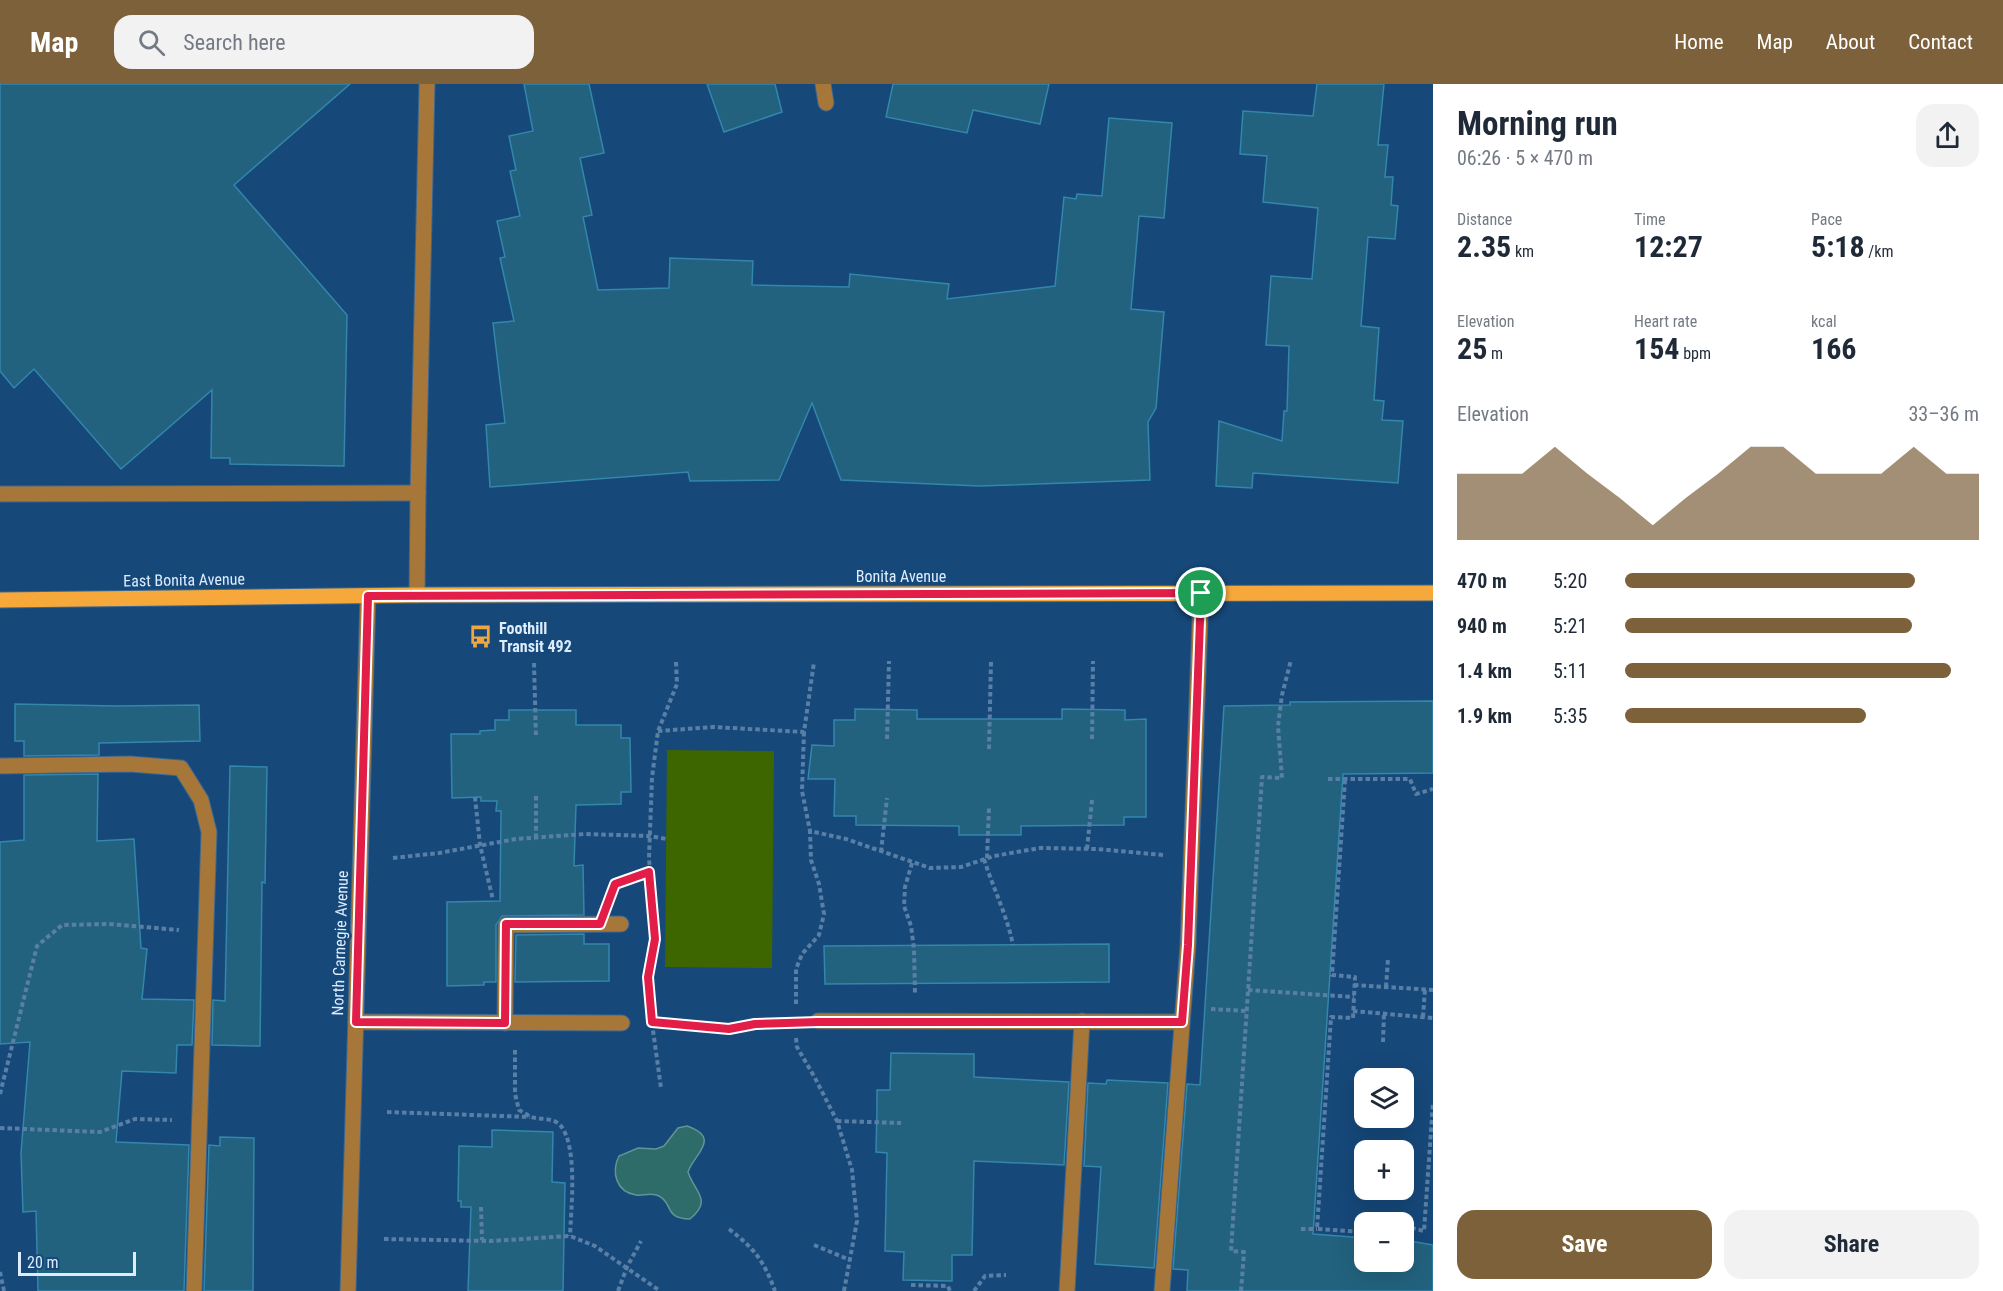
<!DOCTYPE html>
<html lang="en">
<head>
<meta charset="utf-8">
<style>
	:root { --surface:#fff; --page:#f2f2f3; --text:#1f2937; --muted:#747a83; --accent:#7d613b }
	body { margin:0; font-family:"Roboto Condensed",sans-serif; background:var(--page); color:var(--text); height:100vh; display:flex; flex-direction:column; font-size:22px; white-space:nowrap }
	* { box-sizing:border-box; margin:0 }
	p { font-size:20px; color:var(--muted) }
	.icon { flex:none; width:33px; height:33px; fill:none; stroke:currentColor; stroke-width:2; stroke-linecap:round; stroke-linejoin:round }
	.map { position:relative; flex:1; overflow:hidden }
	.side { display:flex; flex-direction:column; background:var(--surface); width:570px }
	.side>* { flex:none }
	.fabs { position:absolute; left:1354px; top:984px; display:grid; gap:12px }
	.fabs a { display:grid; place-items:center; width:60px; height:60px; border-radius:12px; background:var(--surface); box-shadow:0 6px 24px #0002; font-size:30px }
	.scale { position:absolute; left:18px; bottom:15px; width:118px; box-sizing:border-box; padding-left:6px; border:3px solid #ddedfe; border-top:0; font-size:16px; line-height:21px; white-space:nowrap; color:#ddedfe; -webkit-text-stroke:4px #164879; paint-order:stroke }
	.pin { position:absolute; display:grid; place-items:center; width:51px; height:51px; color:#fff; margin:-26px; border:3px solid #fff; border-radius:50%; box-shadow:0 2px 6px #0007 }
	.round { display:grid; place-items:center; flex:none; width:63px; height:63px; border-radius:18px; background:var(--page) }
	.head { display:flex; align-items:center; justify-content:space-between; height:102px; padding:0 24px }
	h1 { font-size:33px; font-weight:700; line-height:45px }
	.figures { display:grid; grid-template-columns:repeat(3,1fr); gap:9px; height:102px; padding:6px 24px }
	.figures div { display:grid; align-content:center }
	.figures b { font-size:30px; font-weight:700 }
	.figures small { font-size:16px; font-weight:400 }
	.figures p { font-size:16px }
	.chart { height:168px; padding:12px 24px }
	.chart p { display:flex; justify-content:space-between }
	.chart svg { width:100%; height:108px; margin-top:6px; fill:var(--accent); opacity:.7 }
	.primary-button { display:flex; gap:12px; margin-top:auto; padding:12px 24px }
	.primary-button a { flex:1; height:69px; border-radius:18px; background:var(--accent); color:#fff; font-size:24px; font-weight:700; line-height:69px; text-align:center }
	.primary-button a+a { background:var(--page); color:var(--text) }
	ul { padding:0 24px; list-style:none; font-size:20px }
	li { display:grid; grid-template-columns:96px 72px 1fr; align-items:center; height:45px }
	li i { height:15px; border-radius:8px; background:var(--accent) }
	header { display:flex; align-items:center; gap:36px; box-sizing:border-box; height:84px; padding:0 30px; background:var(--accent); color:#fff }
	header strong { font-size:28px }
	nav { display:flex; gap:33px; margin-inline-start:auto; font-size:21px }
	.search { width:420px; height:54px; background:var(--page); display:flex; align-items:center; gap:15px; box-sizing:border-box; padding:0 21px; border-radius:18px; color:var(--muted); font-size:22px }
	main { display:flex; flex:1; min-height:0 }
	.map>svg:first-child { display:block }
	.green { fill:#3e6600 }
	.water { fill:#2e6c69; stroke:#629396; stroke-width:1.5 }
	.building { fill:#22627e; stroke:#3386ac; stroke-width:1.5 }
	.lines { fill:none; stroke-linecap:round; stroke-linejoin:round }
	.minor-casing { stroke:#3a6691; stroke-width:17 }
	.major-casing { stroke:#3a6691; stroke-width:17 }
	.path { stroke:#597fa6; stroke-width:4; stroke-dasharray:4.5 3; stroke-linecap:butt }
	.minor { stroke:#a77739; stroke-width:15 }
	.major { stroke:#f6a83b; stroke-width:15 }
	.route-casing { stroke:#fff; stroke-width:12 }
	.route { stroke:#e11d48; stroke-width:8 }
	.labels { text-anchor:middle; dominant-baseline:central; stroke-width:5; stroke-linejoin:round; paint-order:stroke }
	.street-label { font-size:16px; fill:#ddedfe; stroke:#164879 }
	.poi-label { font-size:16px; font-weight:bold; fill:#ddedfe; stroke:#164879; text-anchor:start }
</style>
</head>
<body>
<header>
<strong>Map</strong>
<div class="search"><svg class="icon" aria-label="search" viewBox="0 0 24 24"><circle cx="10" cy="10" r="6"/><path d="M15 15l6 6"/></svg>Search here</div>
<nav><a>Home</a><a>Map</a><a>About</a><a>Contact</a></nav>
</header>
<main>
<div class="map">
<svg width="1433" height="1207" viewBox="0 0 1433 1207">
	<rect width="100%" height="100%" fill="#164879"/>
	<path class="green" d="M667,666L774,667L772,884L665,883Z"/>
	<path class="water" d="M687,1042C722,1054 694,1070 688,1088C695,1109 713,1116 690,1135C663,1134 674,1120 659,1112C652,1108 643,1112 636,1111C616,1108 611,1088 619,1072L638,1064L656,1065L664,1062L678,1044Z"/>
	<g class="building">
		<path d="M0,0H350L234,101L347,231L344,382L230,380V374H211L212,306L121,385L34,285L14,304L0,287Z"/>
		<path d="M524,0H589L604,69L580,74L592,131L583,133L598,206L669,204L670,174L753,177L752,201L849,203L850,190L949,200L947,215L1055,202L1064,113L1076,115L1077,110L1102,112L1109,34L1172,39L1164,134L1139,132L1131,225L1164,228L1156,324L1148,338L1150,396L979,402L841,396L812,319L779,396L690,397L688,388L490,403L486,341L505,339L493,239L514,237L500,174L505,173L497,137L520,132L510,87L516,86L509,52L533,47Z"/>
		<path d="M707,0H775L782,28L724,48Z"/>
		<path d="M893,0H1049L1040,40L973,26L967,49L886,33Z"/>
		<path d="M1317,0H1384L1378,61H1388L1385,93H1393L1391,121L1398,122L1395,155L1368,153L1361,242L1379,244L1374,316L1384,317L1382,336L1403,337L1398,399L1253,389L1252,404L1216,402L1219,337L1282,357L1284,327H1287L1289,262L1266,261L1271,192L1312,195L1318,124L1263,118L1267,72L1240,70L1243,27L1313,32Z"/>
		<path d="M1433,617V689L1343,690L1313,1150L1365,1154V1178H1404V1156L1433,1161V1207H1187L1188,1186L1173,1185L1187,1000L1200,1001L1224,622L1290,621V618Z"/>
		<path d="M15,620L116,622L199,621L200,657L99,659V671L24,672V657H15Z"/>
		<path d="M855,625L917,626V635H1062V625L1125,626V636L1146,635V733H1124V741L1021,742V751H959V742L856,741V732H834L835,695H808L812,661L834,662V636H855Z"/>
		<path d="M509,626H576V641H621V654H630L631,708H621V720L576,721L574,782L583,781L584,831L502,832L496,841V898H484V901L447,902V818L500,817L501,727H496L497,717H481V713L452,714L451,650H480V647L495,646V636H509Z"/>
		<path d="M230,682L267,683L265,799L262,798L260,962L212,961L213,916L225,917Z"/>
		<path d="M98,690L97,757L134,755L141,864L147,865L142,915L194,916L192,961H177L176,989L122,987L116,1058L189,1061L184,1207H38L36,1127L23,1128L21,1069L30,958L0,960V758L24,756V691Z"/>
		<path d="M584,850V860H609V897L515,898L516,851Z"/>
		<path d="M1109,860V898L825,900L824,862Z"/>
		<path d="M891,969L974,970V993L1069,998L1064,1081L974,1077L972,1171H952V1197L903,1196L904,1168L885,1167L887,1069L876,1068L877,1024V1006H890Z"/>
		<path d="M1107,996L1168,999L1154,1184L1095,1180L1101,1083L1084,1082L1088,999L1106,1000Z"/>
		<path d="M492,1046L553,1048L552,1098L565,1099L563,1207H468L471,1123H461V1117H458L459,1062L492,1063Z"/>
		<path d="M220,1053L254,1054L253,1207H204L209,1061L220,1062Z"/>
	</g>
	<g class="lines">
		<defs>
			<g id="minor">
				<path d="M823,0L826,19"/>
				<path d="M0,410L418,409"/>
				<path d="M417,511L418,409L427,0"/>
				<path d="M0,682L130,680L181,684L201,716L209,748L194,1207"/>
				<path d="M818,937L1182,938"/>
				<path d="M356,938L622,939"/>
				<path d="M505,939L506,841L621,840"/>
				<path d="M348,1207L368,512"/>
				<path d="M1067,1207L1082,937"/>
				<path d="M1162,1207L1188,861L1201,509"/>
			</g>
			<path id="major" d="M0,516L417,511L1433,509"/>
		</defs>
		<use href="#minor" class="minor-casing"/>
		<use href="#major" class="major-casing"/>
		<g class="path">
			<path d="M676,578L677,600L658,647L652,694L649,774L655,855L648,893L652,938L729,945L755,941L790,939"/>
			<path d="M534,579L536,654"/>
			<path d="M658,647L714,643L804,648L814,578"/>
			<path d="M804,648L802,707L810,747"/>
			<path d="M887,655L889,577"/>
			<path d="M1092,655L1093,577"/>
			<path d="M989,665L991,578"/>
			<path d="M1328,695H1410L1416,710L1433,705"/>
			<path d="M1345,696L1332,891L1355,893L1353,934L1331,933L1317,1145L1365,1148"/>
			<path d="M536,712V753"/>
			<path d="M475,713L480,761L493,816"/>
			<path d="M1087,765L1092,716"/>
			<path d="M881,768L887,714"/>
			<path d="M393,774L439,769L516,755L585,750L650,752L666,755"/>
			<path d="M987,774L989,724"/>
			<path d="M984,775C993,804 1007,831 1013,861"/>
			<path d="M912,779L905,803L904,822L911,842L914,865L915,910"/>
			<path d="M610,813L615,800L649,788"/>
			<path d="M1354,901L1433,906"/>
			<path d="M1386,903L1388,875"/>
			<path d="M1248,906L1354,913"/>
			<path d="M796,920V885L802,870L819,851L824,830L819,800L811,776L810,747L846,755L930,784L961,783L994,772L1040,764L1097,765L1163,771"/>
			<path d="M1211,925L1247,927"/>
			<path d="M1353,927L1433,934"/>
			<path d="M1423,933L1425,905"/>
			<path d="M652,939L661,1004"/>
			<path d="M796,954L797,963L815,994L837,1037L852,1086L857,1137L844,1207"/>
			<path d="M1383,958L1384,929"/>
			<path d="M515,966V1010L519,1026C523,1028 527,1031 531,1033C541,1036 553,1033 561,1042C578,1064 571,1125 570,1152"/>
			<path d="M0,1010L37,862L62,841L109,840L179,846"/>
			<path d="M387,1028L530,1033"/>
			<path d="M837,1037L901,1039"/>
			<path d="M0,1044L100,1048L135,1035L172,1036"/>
			<path d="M481,1123L482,1156"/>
			<path d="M1378,1138V1134L1393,1138"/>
			<path d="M1404,1142L1424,1147L1433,1018"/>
			<path d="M729,1145C754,1164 764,1177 775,1207"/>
			<path d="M1301,1145H1317"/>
			<path d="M384,1155L491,1157L570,1152L595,1162L660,1207"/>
			<path d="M814,1161L850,1176"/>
			<path d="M0,1188L4,1207"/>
			<path d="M911,1201L948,1202L950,1207"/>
			<path d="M618,1207L627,1183L641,1157"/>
			<path d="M974,1207L985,1192L1006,1191"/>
			<path d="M1241,1207L1244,1168L1231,1167L1262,693L1282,694L1278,642L1282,611L1291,576"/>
		</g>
		<use href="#minor" class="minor"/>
		<use href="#major" class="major"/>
	</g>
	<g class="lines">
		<defs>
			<path id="route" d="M1201,509L1188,861L1182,938H818L755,940L729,945L652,938L648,893L655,855L649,788L615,800L600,840H506L505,939L356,938L368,512Z"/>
		</defs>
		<use href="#route" class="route-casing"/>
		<use href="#route" class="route"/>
	</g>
	<defs>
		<symbol id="bus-bare" viewBox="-9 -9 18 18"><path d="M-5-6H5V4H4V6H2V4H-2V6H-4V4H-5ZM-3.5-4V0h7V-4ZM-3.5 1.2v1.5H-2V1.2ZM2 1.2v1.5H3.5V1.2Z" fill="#f0a63f" stroke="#164879" stroke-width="2.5" paint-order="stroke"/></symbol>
	</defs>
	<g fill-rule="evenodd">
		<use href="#bus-bare" x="464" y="536" width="33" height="33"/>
	</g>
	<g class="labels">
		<g class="street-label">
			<text x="901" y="492">Bonita Avenue</text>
			<text transform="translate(184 496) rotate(-1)">East Bonita Avenue</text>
			<text transform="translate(340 859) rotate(-88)">North Carnegie Avenue</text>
		</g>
		<g class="poi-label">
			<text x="499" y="544">Foothill<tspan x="499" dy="18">Transit 492</tspan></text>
		</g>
	</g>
</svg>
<div class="fabs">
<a><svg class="icon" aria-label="layers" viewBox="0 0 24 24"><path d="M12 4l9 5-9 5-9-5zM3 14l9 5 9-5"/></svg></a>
<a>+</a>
<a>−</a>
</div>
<div class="scale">20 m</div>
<div class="pin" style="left:1201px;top:509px;background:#1e9e55"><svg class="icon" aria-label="arrive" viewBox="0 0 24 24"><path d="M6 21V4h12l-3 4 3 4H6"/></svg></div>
</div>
<section class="side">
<div class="head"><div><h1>Morning run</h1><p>06:26 · 5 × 470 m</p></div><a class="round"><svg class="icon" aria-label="share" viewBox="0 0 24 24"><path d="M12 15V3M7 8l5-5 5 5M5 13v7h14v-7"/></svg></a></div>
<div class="figures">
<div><p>Distance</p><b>2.35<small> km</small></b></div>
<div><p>Time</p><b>12:27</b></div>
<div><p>Pace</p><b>5:18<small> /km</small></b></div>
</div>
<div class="figures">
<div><p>Elevation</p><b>25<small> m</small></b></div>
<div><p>Heart rate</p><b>154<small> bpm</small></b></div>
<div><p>kcal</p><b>166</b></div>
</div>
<div class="chart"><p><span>Elevation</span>33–36 m</p>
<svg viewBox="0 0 160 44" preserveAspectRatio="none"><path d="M0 44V17L10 17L20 17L30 6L40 17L50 27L60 38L70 27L80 17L90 6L100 6L110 17L120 17L130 17L140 6L150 17L160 17V44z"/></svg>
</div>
<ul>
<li><b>470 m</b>5:20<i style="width:82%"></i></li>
<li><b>940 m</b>5:21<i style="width:81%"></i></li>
<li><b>1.4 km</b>5:11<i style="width:92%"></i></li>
<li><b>1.9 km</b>5:35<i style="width:68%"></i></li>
</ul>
<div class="primary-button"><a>Save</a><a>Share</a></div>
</section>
</main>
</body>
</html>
